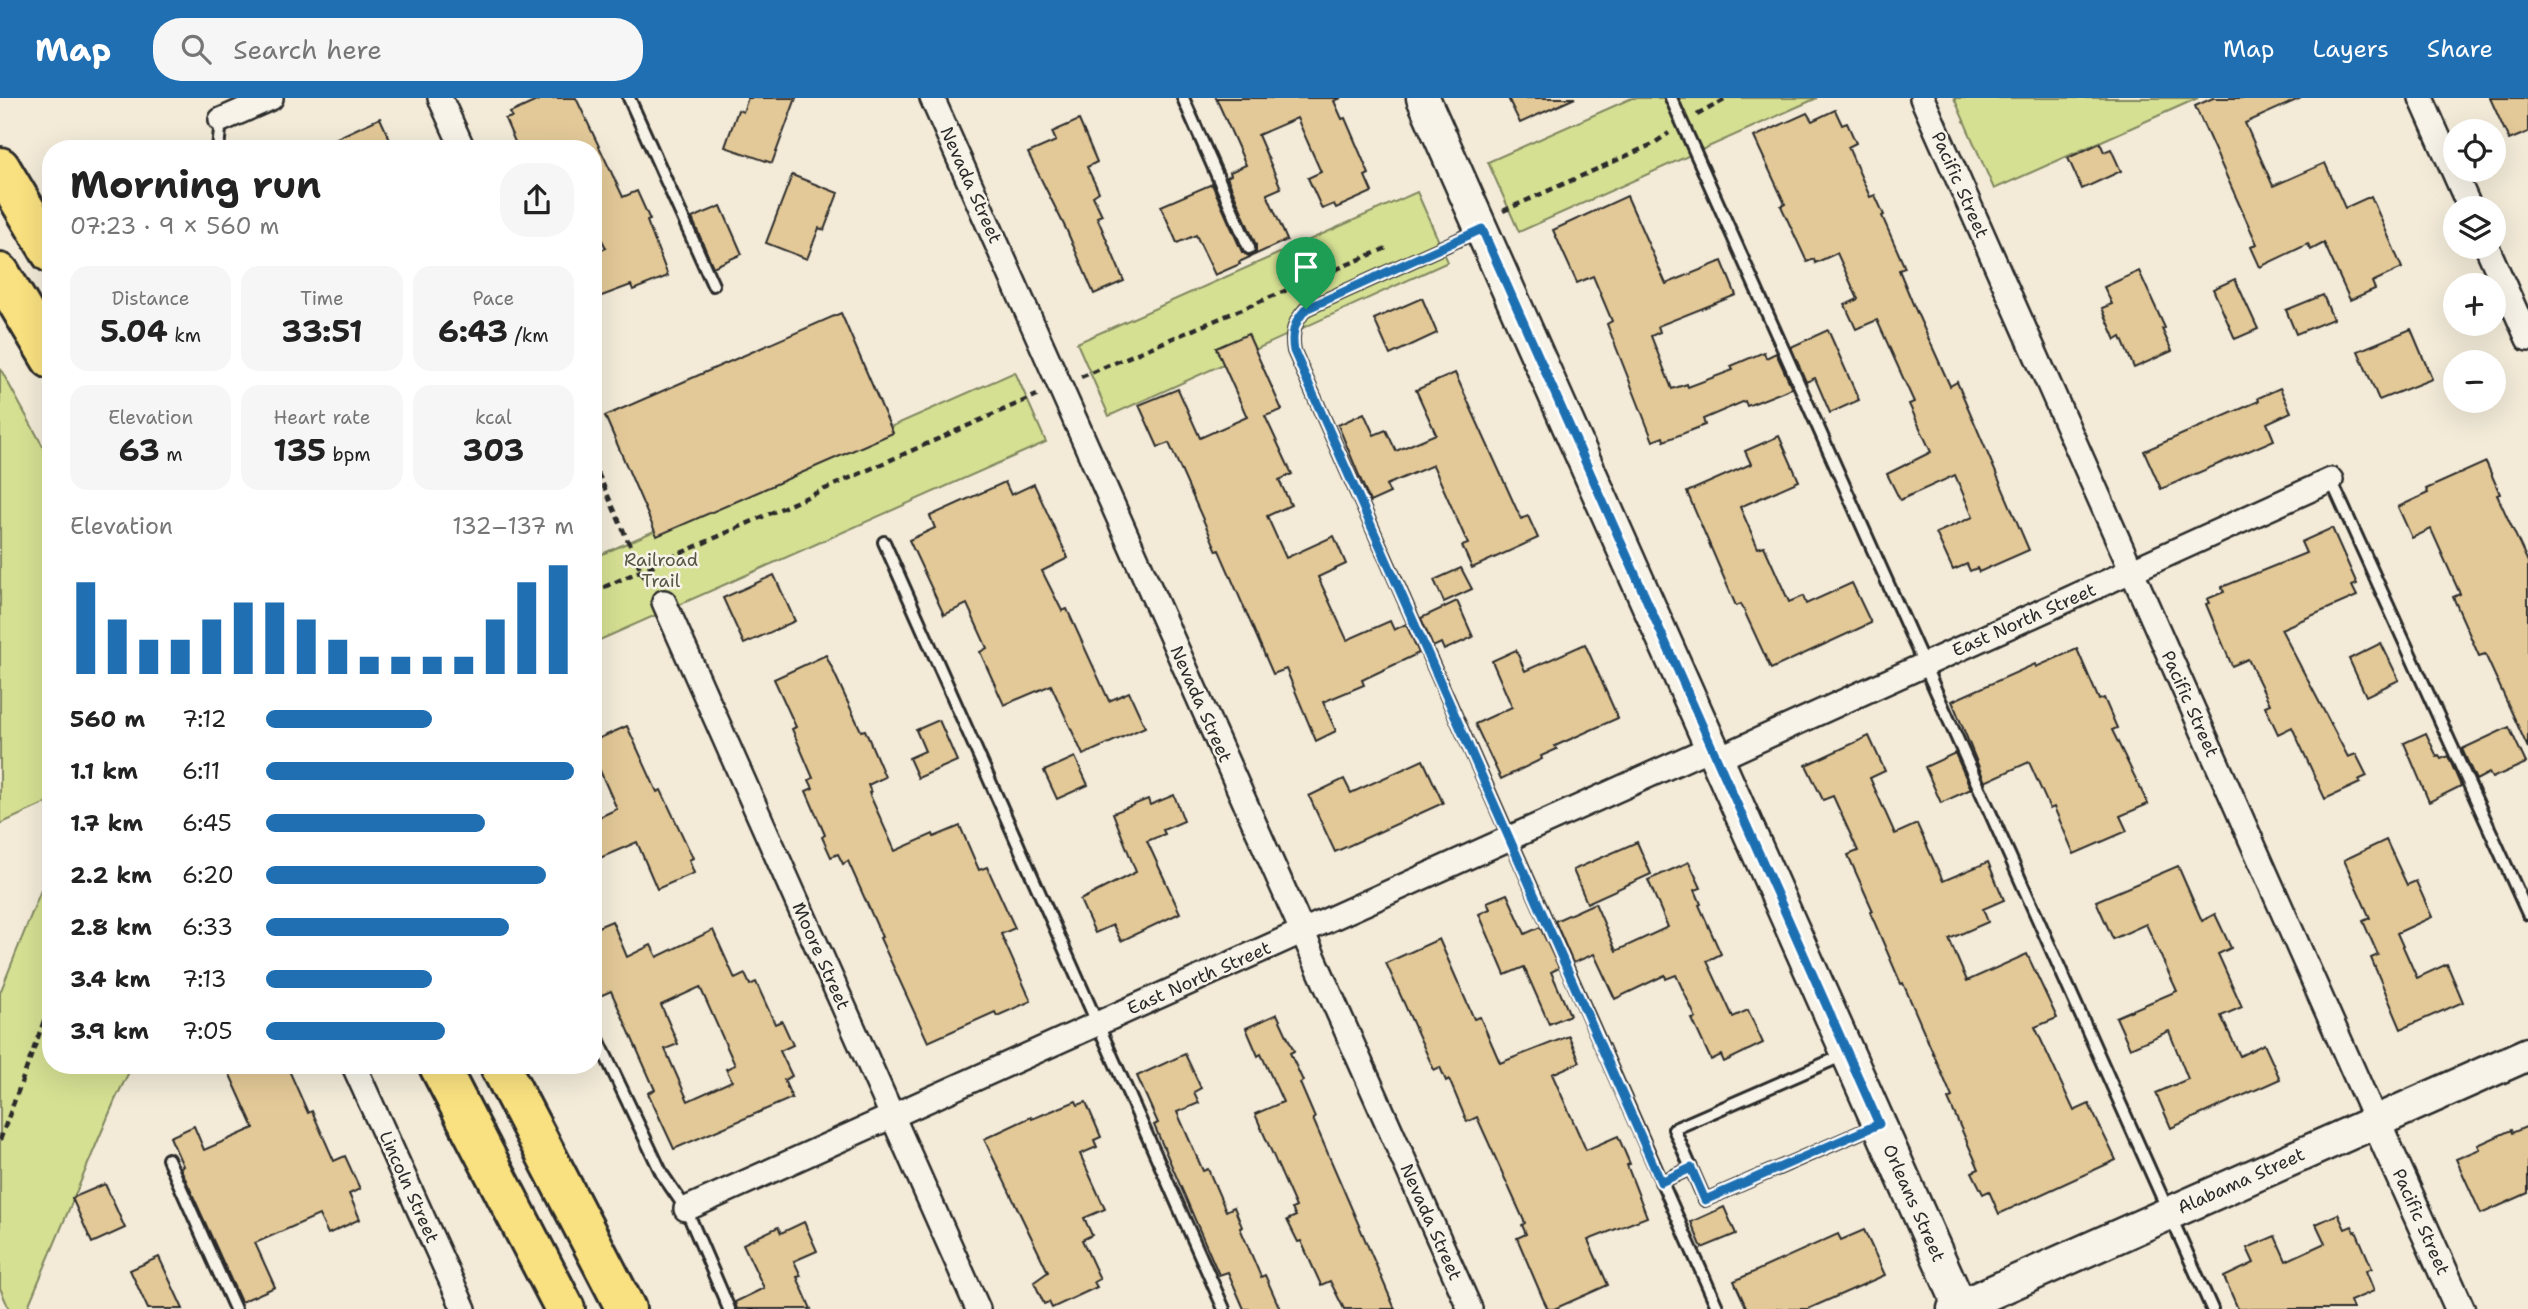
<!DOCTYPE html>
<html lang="en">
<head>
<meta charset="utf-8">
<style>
	:root { --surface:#fff; --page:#f6f6f6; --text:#222; --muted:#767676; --accent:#1f6fb2 }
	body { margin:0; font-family:"Shantell Sans",sans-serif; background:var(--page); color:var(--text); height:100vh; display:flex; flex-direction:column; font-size:26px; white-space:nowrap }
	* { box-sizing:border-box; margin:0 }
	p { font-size:23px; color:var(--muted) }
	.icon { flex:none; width:38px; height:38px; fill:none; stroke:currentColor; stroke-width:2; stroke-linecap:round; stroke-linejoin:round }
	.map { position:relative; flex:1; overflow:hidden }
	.side { position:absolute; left:42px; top:42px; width:560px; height:934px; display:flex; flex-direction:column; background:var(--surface); border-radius:28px; box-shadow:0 7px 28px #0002 }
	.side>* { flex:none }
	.buttons { position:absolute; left:2443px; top:21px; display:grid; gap:14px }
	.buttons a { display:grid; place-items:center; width:63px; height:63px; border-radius:50%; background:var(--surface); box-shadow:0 7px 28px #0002; font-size:35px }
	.pin { position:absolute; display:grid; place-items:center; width:60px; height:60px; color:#fff; margin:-72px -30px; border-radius:50% 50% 50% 0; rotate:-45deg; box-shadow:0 0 7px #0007 }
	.pin .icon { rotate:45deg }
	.round { display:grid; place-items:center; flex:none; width:74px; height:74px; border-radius:28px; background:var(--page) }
	.head { display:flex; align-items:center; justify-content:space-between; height:119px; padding:0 28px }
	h1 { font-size:38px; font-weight:700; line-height:52px }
	.metrics { display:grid; grid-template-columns:repeat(3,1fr); gap:10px; height:119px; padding:7px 28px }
	.metrics div { display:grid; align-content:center; border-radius:18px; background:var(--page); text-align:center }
	.metrics b { font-size:30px; font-weight:700 }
	.metrics small { font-size:19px; font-weight:400 }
	.metrics p { font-size:19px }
	.chart { height:196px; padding:14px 28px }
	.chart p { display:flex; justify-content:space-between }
	.chart svg { width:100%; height:126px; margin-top:7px; stroke:var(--accent); stroke-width:6 }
	ul { padding:0 28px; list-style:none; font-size:23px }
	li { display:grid; grid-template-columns:112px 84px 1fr; align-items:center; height:52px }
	li i { height:18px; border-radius:9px; background:var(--accent) }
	header { display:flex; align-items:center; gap:42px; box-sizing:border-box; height:98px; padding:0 35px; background:var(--accent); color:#fff }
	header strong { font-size:33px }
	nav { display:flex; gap:38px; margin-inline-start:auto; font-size:24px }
	.search { width:490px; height:63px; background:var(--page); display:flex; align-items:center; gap:18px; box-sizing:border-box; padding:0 24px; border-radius:28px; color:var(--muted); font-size:26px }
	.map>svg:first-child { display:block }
	.green { fill:#d5e093; stroke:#80865f; stroke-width:2 }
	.building { fill:#e3c998; stroke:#2b2b2b; stroke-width:2; fill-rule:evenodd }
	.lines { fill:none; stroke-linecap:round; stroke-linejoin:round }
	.service-casing { stroke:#2b2b2b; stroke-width:16 }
	.minor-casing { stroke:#2b2b2b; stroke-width:28 }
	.tertiary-casing { stroke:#2b2b2b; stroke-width:33 }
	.secondary-casing { stroke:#2b2b2b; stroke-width:37 }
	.motorway-casing { stroke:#2b2b2b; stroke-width:44 }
	.path { stroke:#2b2b2b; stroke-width:4.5; stroke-dasharray:7 5; stroke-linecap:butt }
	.service { stroke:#f7f3e8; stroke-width:10 }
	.minor { stroke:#f7f3e8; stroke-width:23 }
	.tertiary { stroke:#f7f3e8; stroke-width:28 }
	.secondary { stroke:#f7f3e8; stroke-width:32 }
	.motorway { stroke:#f9e181; stroke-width:38 }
	.route-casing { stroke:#fff; stroke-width:14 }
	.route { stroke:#1f6fb2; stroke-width:9 }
	.labels { text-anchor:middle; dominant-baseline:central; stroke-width:5; stroke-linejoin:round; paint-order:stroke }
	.street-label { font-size:18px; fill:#2b2b2b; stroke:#f7f3e8 }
	.park-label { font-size:18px; fill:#565845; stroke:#f7f3e8 }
</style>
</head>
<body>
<header>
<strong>Map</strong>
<div class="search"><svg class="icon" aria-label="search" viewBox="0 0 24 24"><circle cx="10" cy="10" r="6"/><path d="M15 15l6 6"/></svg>Search here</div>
<nav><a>Map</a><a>Layers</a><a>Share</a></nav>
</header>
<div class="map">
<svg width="2528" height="1211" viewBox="0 0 2528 1211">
	<rect width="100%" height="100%" fill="#f3ebd8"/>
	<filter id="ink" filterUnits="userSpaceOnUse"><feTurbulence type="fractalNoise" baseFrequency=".0143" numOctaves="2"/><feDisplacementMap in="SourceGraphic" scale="14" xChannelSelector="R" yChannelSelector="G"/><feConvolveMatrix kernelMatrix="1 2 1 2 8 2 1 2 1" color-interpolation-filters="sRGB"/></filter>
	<g filter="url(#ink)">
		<g class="green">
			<path d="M1632,0H1817L1519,134L1488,64Z"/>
			<path d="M1954,0H2198L1994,91Z"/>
			<path d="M1417,94L1448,164L1109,318L1077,245Z"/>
			<path d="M0,270L51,363V715L46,705L0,726Z"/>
			<path d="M1015,274L1046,344L593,545V460Z"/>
			<path d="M51,767V968H132L115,1002L27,1211H9L0,1190V895Z"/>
		</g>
		<g class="building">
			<path d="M543,0H576L623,99L637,93L650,122L647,123L668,178L633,192L631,187L599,199L593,185V156L606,150L593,124V51H518L505,21L512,19L510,15Z"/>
			<path d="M748,0H796L772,65L725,49L738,12L743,14Z"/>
			<path d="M1216,0H1341L1334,3L1342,21L1345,20L1369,76L1365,78L1372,94L1336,110L1334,106L1322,111L1308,80L1321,74L1297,20L1258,37L1281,90L1267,96L1287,142L1239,164L1240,166L1215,177L1196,137L1177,145L1161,108L1212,86L1242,154L1249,158L1256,154V147L1227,79L1231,77L1230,74L1246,67Z"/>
			<path d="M1508,0H1575L1520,25Z"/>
			<path d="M2213,0H2301L2245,25L2273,88L2325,65L2345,110L2371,98L2402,170L2372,184L2375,191L2350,202L2324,145L2311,152L2308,146L2260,169L2251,149L2257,146L2195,8Z"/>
			<path d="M2490,0H2528V34L2509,42Z"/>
			<path d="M1835,12L1842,27L1847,25L1856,45L1848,49L1870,99L1875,97L1884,117L1882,118L1905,170L1899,172L1913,206L1950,288L1957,284L2029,452L1979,474L1977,470L1970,473L1967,466L1953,472L1936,435L1973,419L1955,377L1900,402L1887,376L1931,354L1909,306L1914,304L1877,222L1856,231L1845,207L1858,201L1837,155L1815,165L1814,161L1807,164L1781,108L1785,106L1754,39L1807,15L1812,23Z"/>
			<path d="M380,20L391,44L376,51H313Z"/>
			<path d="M1079,22L1097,64L1087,69L1099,94L1093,98L1102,117L1097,119L1124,183L1094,196L1067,133L1028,55L1056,43L1052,34Z"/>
			<path d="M2100,45L2104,54L2111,51L2121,73L2082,91L2068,60Z"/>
			<path d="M792,77L838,95L824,132L819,130L807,161L766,145Z"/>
			<path d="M1627,98L1666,186L1722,163L1736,197L1658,228L1660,234L1651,238L1672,291L1687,286L1688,289L1733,272L1731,268L1764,254L1766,260L1776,255L1792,290L1747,308L1745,303L1703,321L1705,327L1664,343L1663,339L1653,343L1607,226L1612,223L1593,178L1577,185L1553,132Z"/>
			<path d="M721,108L742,156L713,169L692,120Z"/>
			<path d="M2139,173L2165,230L2162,231L2172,253L2134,270L2121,239L2116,242L2102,210L2112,206L2104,189Z"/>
			<path d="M2235,181L2258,231L2235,241L2213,191Z"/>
			<path d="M2323,197L2333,221L2296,236L2286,212Z"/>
			<path d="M1422,200L1437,235L1390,257L1374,221Z"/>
			<path d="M841,215L893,335L657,438L605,318Z"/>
			<path d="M2411,231L2432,281L2379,302L2358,253Z"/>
			<path d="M1828,232L1859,302L1830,315L1815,280L1806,284L1791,249Z"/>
			<path d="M1248,236L1282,312L1265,318L1292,376L1279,382L1291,407L1267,418L1286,460L1334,438L1346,466L1318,479L1347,542L1390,523L1394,532L1406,526L1419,555L1362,582L1364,587L1323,604L1336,633L1316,643L1286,571L1273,576L1219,452L1217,453L1169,345L1158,349L1139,307L1178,291L1200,340L1247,319L1216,250Z"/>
			<path d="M1455,275L1521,421L1528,418L1538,440L1472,470L1462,448L1468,446L1433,367L1386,387L1390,395L1370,404L1338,327L1364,315L1374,337L1386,332L1396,353L1436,336L1416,292Z"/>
			<path d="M2280,290L2291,314L2267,325L2274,342L2161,391L2144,353L2259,303L2258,300Z"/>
			<path d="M1779,338L1799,383L1740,409L1758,450L1764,448L1789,504L1803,498L1806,506L1852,485L1871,525L1771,571L1741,506L1736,508L1687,394L1751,366L1745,353Z"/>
			<path d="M2486,364L2500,396L2497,397L2528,464V650L2485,556L2479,558L2453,499L2460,496L2431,431L2412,440L2398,409L2428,395L2426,391Z"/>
			<path d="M1005,384L1011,397L1034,386L1068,460L1042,473L1062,513L1067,511L1109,603L1129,594L1145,629L1083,657L1051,587L1004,607L980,554L987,550L967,506L944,517L909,442L935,430L930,418Z"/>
			<path d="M2332,430L2357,486L2352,488L2357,498L2281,531L2348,659L2356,656L2367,678L2358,682L2360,685L2325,701L2292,629L2278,636L2265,608L2270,606L2248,561L2232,568L2206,506L2209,505L2207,501L2224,494L2222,489L2306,455L2301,444Z"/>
			<path d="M1461,470L1472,491L1444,504L1434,482Z"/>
			<path d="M774,477L795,523L744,546L723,500Z"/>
			<path d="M1457,503L1473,539L1444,552L1441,545L1433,549L1421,520Z"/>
			<path d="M2381,545L2399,582L2366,598L2349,561Z"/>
			<path d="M1585,546L1618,620L1555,648L1557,651L1541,658L1542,661L1501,681L1475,626L1512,609L1492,563L1516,552L1525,573Z"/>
			<path d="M2077,551L2099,602L2104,600L2117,630L2112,632L2148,706L2120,718L2127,733L2074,756L2054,709L2050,711L2029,664L1985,684L1952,603L2035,566L2036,569Z"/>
			<path d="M826,557L861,633L865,632L885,679L868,687L871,694L869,695L895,753L933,736L934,739L960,728L979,772L987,769L1015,830L1001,836L1031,903L997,918L995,914L928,944L880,840L882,839L848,763L843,766L838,756L831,759L822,739L825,737L806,693L813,690L809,682L813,680L792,631L796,629L774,581Z"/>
			<path d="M939,622L957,663L918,680L909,660L925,653L916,632Z"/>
			<path d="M627,628L657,694L661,692L693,760L689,762L694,775L657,791L637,744L600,760L593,746V722L617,711L593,657V643Z"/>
			<path d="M2509,629L2526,665L2492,680L2489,675L2476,682L2462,651Z"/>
			<path d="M2426,635L2437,659L2439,658L2441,661L2448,658L2461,688L2429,704L2404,645Z"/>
			<path d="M1869,638L1885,673L1870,680L1895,736L1917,726L1943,783L1988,764L2004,802L1983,811L1988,824L1949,841L1967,883L2027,856L2057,920L2035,929L2074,1013L2089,1006L2116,1062L1999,1116L1989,1093L1983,1096L1972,1074L1979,1071L1948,1001L1952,999L1903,885L1901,886L1870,814L1873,813L1848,757L1858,753L1833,698L1823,702L1806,667Z"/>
			<path d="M1955,655L1971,691L1941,705L1925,669Z"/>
			<path d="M1075,659L1088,687L1057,701L1044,673Z"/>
			<path d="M1423,662L1443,705L1335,754L1309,698L1344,681L1351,695Z"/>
			<path d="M1174,697L1184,723L1163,732L1165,736L1147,743L1180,815L1121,843L1113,827L1095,835L1080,802L1136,774L1113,715L1148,701L1150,707Z"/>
			<path d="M2386,742L2407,787L2416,783L2432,819L2397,835L2417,880L2447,866L2463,904L2401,931L2371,860L2378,857L2363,823L2370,820L2344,762Z"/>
			<path d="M1637,744L1651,776L1587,805L1573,772Z"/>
			<path d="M1689,764L1701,790L1695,792L1701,806L1699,807L1721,856L1707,863L1733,919L1748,912L1763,945L1724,964L1721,957L1711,962L1692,921L1696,920L1676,877L1666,881L1665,877L1615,901L1594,856L1573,865L1555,823L1595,805L1616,853L1668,829L1648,782Z"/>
			<path d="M2178,768L2202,823L2215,816L2231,850L2218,856L2242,909L2221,918L2240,958L2264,946L2280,981L2171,1030L2156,995L2188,981L2169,933L2130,950L2116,919L2177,893L2146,826L2113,841L2096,803Z"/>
			<path d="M1507,796L1525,836L1540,829L1559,870L1551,874L1570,917L1549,926L1524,869L1505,877L1479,816L1490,811L1487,804Z"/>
			<path d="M612,823L627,859L651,847L657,859L713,832L735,881L745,876L750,887L756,884L775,926L782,923L793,947L780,953L792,978L784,982L792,1000L674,1051L648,995L655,992L611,893L600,898L593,883V831ZM700,889L735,967L726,971L732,983L688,1003L665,951L678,946L661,907Z"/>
			<path d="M1439,841L1474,921L1480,919L1500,965L1569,938L1580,964L1552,976L1586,1052L1618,1038L1630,1066L1627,1067L1647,1119L1588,1142L1608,1187L1554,1211H1548L1543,1201L1517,1140L1526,1136L1522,1127L1525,1125L1477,1019L1467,1024L1449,981L1446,983L1440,969L1434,972L1386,865Z"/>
			<path d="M1277,916L1294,953L1290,955L1303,983L1300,985L1315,1020L1313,1021L1395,1211H1344L1330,1183L1321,1187L1301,1143L1298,1144L1287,1122L1296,1118L1292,1111L1296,1109L1255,1016L1283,1004L1261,956L1258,958L1246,930Z"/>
			<path d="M1185,956L1201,990L1194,994L1199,1005L1177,1014L1203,1073L1208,1071L1226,1113L1234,1109L1242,1129L1240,1130L1261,1179L1265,1177L1280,1211H1244L1228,1174L1219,1177L1154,1027L1158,1025L1137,978Z"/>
			<path d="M226,968H282L284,972L288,970L308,1015L312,1013L334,1063L345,1058L360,1091L349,1096L360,1121L328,1136L319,1117L255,1145L275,1189L241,1204L180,1069L183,1068L170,1039L194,1028L204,1052L254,1030Z"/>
			<path d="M1076,1003L1078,1007L1086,1004L1101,1039L1094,1042L1097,1049L1080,1056L1105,1111L1084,1120L1092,1137L1082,1142L1100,1181L1094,1184L1097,1189L1052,1210L1049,1204L1044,1206L1034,1184L1048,1174L984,1041L1031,1019L1032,1021Z"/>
			<path d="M2528,1028V1095L2481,1116L2456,1061L2480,1051L2478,1047L2511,1032L2512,1035Z"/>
			<path d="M105,1086L125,1130L92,1145L72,1100Z"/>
			<path d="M1724,1109L1736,1136L1702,1150L1691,1124Z"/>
			<path d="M2338,1116L2345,1131L2352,1128L2354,1134L2356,1133L2372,1170L2366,1173L2374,1193L2350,1203L2353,1211H2238L2224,1179L2254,1165L2247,1150L2275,1138L2286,1163L2325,1145L2316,1126Z"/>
			<path d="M804,1124L817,1153L794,1163L801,1178L797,1179L811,1211H737L735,1204L764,1190L743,1146L778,1129L781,1135Z"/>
			<path d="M1864,1132L1885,1177L1808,1211H1747L1734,1183L1838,1136L1841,1142Z"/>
			<path d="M159,1159L183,1211H148L130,1172Z"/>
		</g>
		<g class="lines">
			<defs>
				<g id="service">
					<path d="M629,0L713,187"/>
					<path d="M1183,0L1249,150"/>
					<path d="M1671,0L2212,1211"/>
					<path d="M218,51L221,22"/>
					<path d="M1480,132L1306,211C1294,224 1291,236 1294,253L1718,1211"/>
					<path d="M2331,382L2528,816"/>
					<path d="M884,444L1224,1211"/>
					<path d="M593,931L662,1076L686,1111L729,1211"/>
					<path d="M1844,957L1674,1031L1705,1102L1877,1027"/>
					<path d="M168,1061L235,1211"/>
					<path d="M1661,1084L1691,1070"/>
				</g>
				<g id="minor">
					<path d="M440,0L463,51"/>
					<path d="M932,0L1470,1211"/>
					<path d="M1922,0L2376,1024"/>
					<path d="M2421,0L2470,110"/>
					<path d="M221,22L271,0"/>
					<path d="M2487,149L2528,241"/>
					<path d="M664,504L978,1211"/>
					<path d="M1717,661L2331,382"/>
					<path d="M354,968L464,1211"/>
					<path d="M686,1111L1712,649"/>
				</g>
				<path id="tertiary" d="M2376,1024L2460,1211"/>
				<g id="secondary">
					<path d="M1423,0L1960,1208"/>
					<path d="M1954,1211L2528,956"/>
				</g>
				<g id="motorway">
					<path d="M0,69L51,155"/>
					<path d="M0,175L51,261"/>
					<path d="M439,968L565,1211"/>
					<path d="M500,968L626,1211"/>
				</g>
			</defs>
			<use href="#service" class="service-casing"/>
			<use href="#minor" class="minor-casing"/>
			<use href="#tertiary" class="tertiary-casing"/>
			<use href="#secondary" class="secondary-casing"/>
			<use href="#motorway" class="motorway-casing"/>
			<g class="path">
				<path d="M1697,17L1728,0"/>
				<path d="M1503,113L1653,46L1669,35"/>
				<path d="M1081,279L1389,149"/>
				<path d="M593,364L648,488"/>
				<path d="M593,494L1037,297"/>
				<path d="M0,1042L51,904"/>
			</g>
			<use href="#service" class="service"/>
			<use href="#minor" class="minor"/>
			<use href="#tertiary" class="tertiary"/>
			<use href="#secondary" class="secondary"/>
			<use href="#motorway" class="motorway"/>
		</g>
	</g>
	<g class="lines" filter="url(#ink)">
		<defs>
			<path id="route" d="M1482,131L1879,1026L1705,1102L1691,1070L1661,1084L1294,253C1291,236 1294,224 1306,211Z"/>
		</defs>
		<use href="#route" class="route-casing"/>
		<use href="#route" class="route"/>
	</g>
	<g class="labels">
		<g class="street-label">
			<text transform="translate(971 87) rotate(66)">Nevada Street</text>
			<text transform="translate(1960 87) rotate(66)">Pacific Street</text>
			<text transform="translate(2024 522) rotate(-24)">East North Street</text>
			<text transform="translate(1201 606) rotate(66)">Nevada Street</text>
			<text transform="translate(2190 606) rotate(66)">Pacific Street</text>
			<text transform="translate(821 858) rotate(66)">Moore Street</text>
			<text transform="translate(1199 880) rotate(-24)">East North Street</text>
			<text transform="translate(2241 1083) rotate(-24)">Alabama Street</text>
			<text transform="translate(409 1089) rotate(66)">Lincoln Street</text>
			<text transform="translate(1914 1105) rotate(66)">Orleans Street</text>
			<text transform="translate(1431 1124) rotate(66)">Nevada Street</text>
			<text transform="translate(2421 1124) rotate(66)">Pacific Street</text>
		</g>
		<g class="park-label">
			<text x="661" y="462">Railroad<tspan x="661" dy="21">Trail</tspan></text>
		</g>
	</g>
</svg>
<div class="buttons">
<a><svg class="icon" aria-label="locate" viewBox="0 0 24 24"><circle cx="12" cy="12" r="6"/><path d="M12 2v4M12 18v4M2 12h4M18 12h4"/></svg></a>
<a><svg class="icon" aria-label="layers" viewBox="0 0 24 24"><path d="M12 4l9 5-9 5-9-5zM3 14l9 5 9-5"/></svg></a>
<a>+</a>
<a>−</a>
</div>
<div class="pin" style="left:1306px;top:211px;background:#1e9e55"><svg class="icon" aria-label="arrive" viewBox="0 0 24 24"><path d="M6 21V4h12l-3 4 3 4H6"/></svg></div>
<section class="side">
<div class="head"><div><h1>Morning run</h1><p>07:23 · 9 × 560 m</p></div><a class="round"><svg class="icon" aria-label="share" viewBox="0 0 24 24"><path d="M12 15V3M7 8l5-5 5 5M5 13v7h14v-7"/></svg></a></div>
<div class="metrics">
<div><p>Distance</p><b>5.04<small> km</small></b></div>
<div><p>Time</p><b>33:51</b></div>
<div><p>Pace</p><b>6:43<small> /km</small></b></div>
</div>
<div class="metrics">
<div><p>Elevation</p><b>63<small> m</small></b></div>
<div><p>Heart rate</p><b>135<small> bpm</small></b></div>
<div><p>kcal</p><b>303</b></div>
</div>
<div class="chart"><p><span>Elevation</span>132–137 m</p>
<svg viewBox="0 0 160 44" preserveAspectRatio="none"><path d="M5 44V12M15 44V25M25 44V32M35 44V32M45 44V25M55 44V19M65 44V19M75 44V25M85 44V32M95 44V38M105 44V38M115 44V38M125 44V38M135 44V25M145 44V12M155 44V6"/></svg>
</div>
<ul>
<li><b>560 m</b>7:12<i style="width:54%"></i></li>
<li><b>1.1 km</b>6:11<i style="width:100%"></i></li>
<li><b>1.7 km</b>6:45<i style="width:71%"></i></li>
<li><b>2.2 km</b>6:20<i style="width:91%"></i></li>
<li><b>2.8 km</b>6:33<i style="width:79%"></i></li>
<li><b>3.4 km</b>7:13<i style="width:54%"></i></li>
<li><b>3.9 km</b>7:05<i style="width:58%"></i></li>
</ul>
</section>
</div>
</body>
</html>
